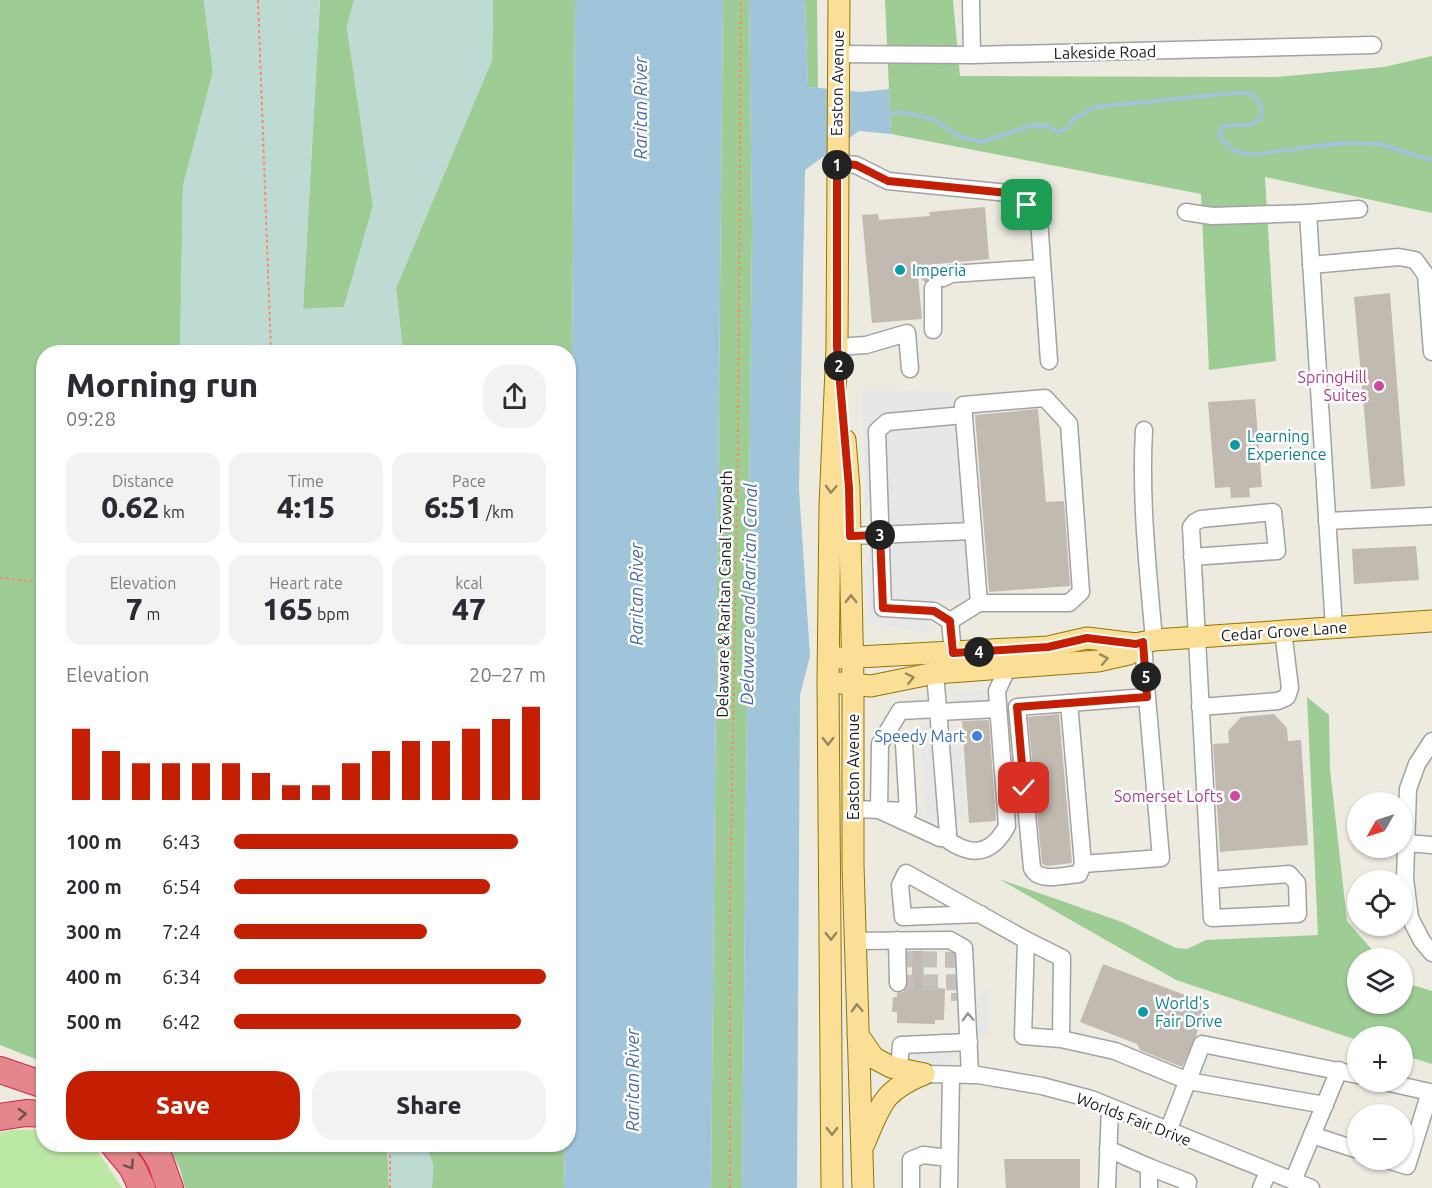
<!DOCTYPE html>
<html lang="en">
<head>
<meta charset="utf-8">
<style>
	:root { --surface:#fff; --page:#f2f2f3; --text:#2b2b33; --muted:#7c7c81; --accent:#c41f02 }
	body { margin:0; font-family:Ubuntu,sans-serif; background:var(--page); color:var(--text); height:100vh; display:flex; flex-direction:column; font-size:22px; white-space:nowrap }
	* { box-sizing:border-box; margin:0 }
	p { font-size:20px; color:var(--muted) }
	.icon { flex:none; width:33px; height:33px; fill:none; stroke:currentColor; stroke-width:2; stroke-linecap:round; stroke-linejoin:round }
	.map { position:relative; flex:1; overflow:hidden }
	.sheet { position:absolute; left:36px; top:345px; width:540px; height:807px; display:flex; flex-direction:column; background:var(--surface); border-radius:24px; box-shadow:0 2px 4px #0004 }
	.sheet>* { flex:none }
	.needle { width:39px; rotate:231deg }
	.fabs { position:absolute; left:1347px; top:792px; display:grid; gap:12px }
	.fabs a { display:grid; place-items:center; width:66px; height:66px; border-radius:50%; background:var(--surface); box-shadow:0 2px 4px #0004; font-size:30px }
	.pin { position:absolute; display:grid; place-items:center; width:51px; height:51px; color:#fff; margin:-26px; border-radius:12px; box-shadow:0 3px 9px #0006 }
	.km { position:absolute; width:30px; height:30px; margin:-15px; border-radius:50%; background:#222; color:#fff; font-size:16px; line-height:30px; text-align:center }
	.round { display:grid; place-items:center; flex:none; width:63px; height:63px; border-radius:24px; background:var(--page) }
	.head { display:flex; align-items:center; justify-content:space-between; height:102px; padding:0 30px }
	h1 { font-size:33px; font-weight:800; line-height:45px }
	.figures { display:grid; grid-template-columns:repeat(3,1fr); gap:9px; height:102px; padding:6px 30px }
	.figures div { display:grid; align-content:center; border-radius:15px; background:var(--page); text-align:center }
	.figures b { font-size:30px; font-weight:800 }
	.figures small { font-size:16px; font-weight:400 }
	.figures p { font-size:16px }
	.chart { height:168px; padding:12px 30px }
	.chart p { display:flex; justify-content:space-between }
	.chart svg { width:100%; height:108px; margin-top:6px; stroke:var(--accent); stroke-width:6 }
	.primary-button { display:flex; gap:12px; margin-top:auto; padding:12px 30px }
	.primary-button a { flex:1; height:69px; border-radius:24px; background:var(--accent); color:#fff; font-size:24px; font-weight:800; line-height:69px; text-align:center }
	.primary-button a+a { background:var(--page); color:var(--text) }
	ul { padding:0 30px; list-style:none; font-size:20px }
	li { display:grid; grid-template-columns:96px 72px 1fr; align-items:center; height:45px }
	li i { height:15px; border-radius:8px; background:var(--accent) }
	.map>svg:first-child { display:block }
	.grass { fill:#bce8a5 }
	.forest { fill:#9dcc95 }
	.wetland { fill:#bddbd2 }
	.parking { fill:#e7e7e7 }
	.water { fill:#a0c5db }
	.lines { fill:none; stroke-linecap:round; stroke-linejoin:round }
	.stream { stroke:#a0c5db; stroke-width:4 }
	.building { fill:#c1bab0 }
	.minor-tunnel { stroke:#c3c1b9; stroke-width:16; stroke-dasharray:16 8; stroke-linecap:butt }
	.minor-casing { stroke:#a2a2a2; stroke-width:19 }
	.major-casing { stroke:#917701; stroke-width:23 }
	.highway-casing { stroke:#d32446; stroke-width:28 }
	.path { stroke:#f88b65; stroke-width:2; stroke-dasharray:3 3; stroke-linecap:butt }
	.minor { stroke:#fff; stroke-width:16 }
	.major { stroke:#fbdf97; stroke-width:21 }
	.highway { stroke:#e5878a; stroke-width:26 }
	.oneway { stroke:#96875f }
	.oneway2 { stroke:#989898 }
	.oneway3 { stroke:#764c4d }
	.route-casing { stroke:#fff; stroke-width:12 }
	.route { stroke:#c41f02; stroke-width:8 }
	.culture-dot { fill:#0f9aa8; stroke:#fff; stroke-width:2 }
	.hotel-dot { fill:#d1479c; stroke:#fff; stroke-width:2 }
	.shop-dot { fill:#3f7fe0; stroke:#fff; stroke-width:2 }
	.labels { text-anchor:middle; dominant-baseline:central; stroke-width:5; stroke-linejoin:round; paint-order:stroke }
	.street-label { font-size:16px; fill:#1b1b1b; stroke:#fff }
	.culture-label { font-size:16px; fill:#0d838f; stroke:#fff; text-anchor:start }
	.hotel-label { font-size:16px; fill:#b23c85; stroke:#fff; text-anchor:end }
	.shop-label { font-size:16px; fill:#366cbe; stroke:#fff; text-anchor:end }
	.water-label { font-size:18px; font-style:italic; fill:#496aa9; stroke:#fff }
</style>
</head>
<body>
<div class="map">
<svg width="1432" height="1188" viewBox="0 0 1432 1188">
	<rect width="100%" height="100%" fill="#edeae0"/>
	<path class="grass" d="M43,1129L44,1144L83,1145L99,1153L122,1188H0V1133L11,1130Z"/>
	<g class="forest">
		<path d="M0,0H204L213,72L183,186L180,352H44L43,1062L0,1045Z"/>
		<path d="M320,0H354L347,27L373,206L344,307L303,309Z"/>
		<path d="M493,0H575L569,719L568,352H403L396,288L492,60Z"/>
		<path d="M723,0H749L752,226L742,1188H711Z"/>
		<path d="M805,0H817L818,88L808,87Z"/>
		<path d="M885,0H953L960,76L1277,77L1384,67L1432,56V213L1265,177L1276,361L1209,370L1201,194L891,134Z"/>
		<path d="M1307,697L1329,715L1330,769L1347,921L1379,958H1358V1004H1402L1403,982L1432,991V1064L1403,1055L1402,1036H1358L1357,1040L1176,980L999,879L1122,922L1176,948L1187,949L1206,940L1318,935Z"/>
		<path d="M168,1145H387L389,1188H185L180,1169Z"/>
		<path d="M426,1145H565L564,1188H432L433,1164Z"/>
	</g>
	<g class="wetland">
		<path d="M204,0H320L303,309L344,307L373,206L347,27L354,0H493L492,60L396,288L403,352H180L183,186L213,72Z"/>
		<path d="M387,1145H426L433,1164L432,1188H389Z"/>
	</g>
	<g class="parking">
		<path d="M862,390L952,392L970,599L929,601L932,633L868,623L865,554L878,552L877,508L865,507Z"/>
		<path d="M987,690L988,701L952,704L951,693Z"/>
		<path d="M919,724L959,725L966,818L927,822Z"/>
		<path d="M989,989L988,1034L978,1040V996Z"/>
		<path d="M912,1053H956L950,1063L907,1062Z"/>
	</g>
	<g class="water">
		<path d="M575,0H723L711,1188H564L565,1145L568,1144L569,719Z"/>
		<path d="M749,0H805L808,87L862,92L889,89L891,134L859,131L805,170L799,489L810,656L800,695L797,1188H742L752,226Z"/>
	</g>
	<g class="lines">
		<path class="stream" d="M885,113H905L933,119L960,137L983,142L1030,126L1046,125L1058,132L1066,129L1074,119L1095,107L1234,93H1251L1260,103L1262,116C1249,135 1231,115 1219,132L1222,140L1233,150L1249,155L1344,143L1379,144L1432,160"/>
	</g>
	<g class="building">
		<path d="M985,207L989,259L926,265L935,272L933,278L925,282L918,276L922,319L872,323L862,215L878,214L879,220L930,216L929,212Z"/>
		<path d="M1390,293L1405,486L1371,489L1354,297Z"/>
		<path d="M1255,399L1262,487L1249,488L1250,497L1231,498L1230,487L1215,488L1208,402Z"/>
		<path d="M1038,409L1046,502L1064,501L1070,586L989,592L975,415Z"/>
		<path d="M1416,546L1419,580L1354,584L1352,549Z"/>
		<path d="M1059,714L1072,863L1047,866L1042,864L1028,717Z"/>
		<path d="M1274,714L1287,728L1288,741L1301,740L1308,845L1220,852L1213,744L1229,743L1228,731L1241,717Z"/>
		<path d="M989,720L996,821L969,823L962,721Z"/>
		<path d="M912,951H923L924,985L945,989L944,1020H935V1024L897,1023V1012H892L893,997H897V993L903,992L908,987H912Z"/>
		<path d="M1103,964L1206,1003L1196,1036L1182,1067L1140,1050L1137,1044L1080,1022Z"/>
		<path d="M1004,1159H1080V1188H1006Z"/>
	</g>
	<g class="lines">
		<g class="minor-tunnel">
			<path d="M897,959L965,960"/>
			<path d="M898,983L959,982V1001"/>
		</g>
		<defs>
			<g id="minor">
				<path d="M971,0L972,55"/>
				<path d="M838,54L972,55L1373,45"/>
				<path d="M837,163L856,165L888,181L1008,193L1027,205L1039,219L1049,361"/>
				<path d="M1186,212L1212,216L1308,213L1334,628"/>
				<path d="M1308,213L1359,209"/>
				<path d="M1311,265L1399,257L1415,260L1426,275L1432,352"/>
				<path d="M943,278L951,274L1042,268"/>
				<path d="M933,288V330"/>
				<path d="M837,347L866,345L907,333L910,369"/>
				<path d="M1144,430C1140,500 1148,570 1154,640"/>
				<path d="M1327,521L1432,516"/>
				<path d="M850,536L973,531"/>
				<path d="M1192,557L1277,551L1273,512L1201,519L1195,522L1191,527L1212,918L1298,914L1297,883L1289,874L1210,880"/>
				<path d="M950,621L934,611L883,608L877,431L887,422L964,415"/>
				<path d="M1143,642L1147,697L1069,703L1083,864L1161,858L1147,697"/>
				<path d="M953,653L950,621L979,603L963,405L1045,398L1069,424L1081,592L1069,603H979"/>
				<path d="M935,673L938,709"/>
				<path d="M1069,703L1017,707L1032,868C1039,883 1064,875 1079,874L1083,864"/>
				<path d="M1200,707L1278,701L1287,697L1290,688L1283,631"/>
				<path d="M938,709L948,833L945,838H940L879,810L880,744L900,711Z"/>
				<path d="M938,712L998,709"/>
				<path d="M1432,741L1417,764L1408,789L1405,879L1410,918L1422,941L1432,953"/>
				<path d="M853,809L908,811L904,744"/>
				<path d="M945,838C970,857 991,856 1007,826L997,691L1008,667"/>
				<path d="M1406,843L1432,845"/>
				<path d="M981,914L903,917L900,885L906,873L1026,940"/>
				<path d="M897,940L898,983"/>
				<path d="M855,941L950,940L964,948L970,1075"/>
				<path d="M1061,1039L1023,1036L1026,940L1062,958L1061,1039L1115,1051L1188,1081L1325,1105"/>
				<path d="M899,1069L901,1045L969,1042"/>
				<path d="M924,1074L978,1075L1042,1086L1091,1099L1311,1188"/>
				<path d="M1385,1082L1430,1092L1407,1166L1387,1160"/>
				<path d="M1168,1131L1202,1044L1358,1075"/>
				<path d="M1312,1135L1358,1150"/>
				<path d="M1108,1149L1149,1167V1188"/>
				<path d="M1149,1167L1188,1182L1187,1188"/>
				<path d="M1293,1181L1339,1070"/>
				<path d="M911,1188V1160L923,1155L949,1158"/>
				<path d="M949,1188L951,1075"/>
				<path d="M1107,1188L1110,1107"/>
				<path d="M1261,1188L1268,1172"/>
			</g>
			<g id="major">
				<path d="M845,440L849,488L853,683V865L863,1188"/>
				<path d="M839,658L1048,647L1087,638L1136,644L1154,640L1432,621"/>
				<path d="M841,683L871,686L935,673L1098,661L1129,654L1136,644"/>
				<path d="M858,1035L874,1058L891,1067L924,1074"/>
				<path d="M864,1144C881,1105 882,1091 924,1074"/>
				<path d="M832,1188L828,683L830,506L837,347L839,0"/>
			</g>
			<g id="highway">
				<path d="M0,1070L44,1085"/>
				<path d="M0,1117L26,1113L44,1114"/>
				<path d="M113,1144L132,1167L142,1188"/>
				<path d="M150,1144L160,1160L170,1188"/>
			</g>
		</defs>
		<use href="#minor" class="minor-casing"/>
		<use href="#major" class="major-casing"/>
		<use href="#highway" class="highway-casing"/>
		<g class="path">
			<path d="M258,0L271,352"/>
			<path d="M0,578L44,582"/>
			<path d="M390,1188V1144"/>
			<path d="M730,1188V898L738,443L741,0"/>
		</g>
		<use href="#minor" class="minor"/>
		<use href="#major" class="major"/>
		<use href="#highway" class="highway"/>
	</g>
	<defs><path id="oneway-chevron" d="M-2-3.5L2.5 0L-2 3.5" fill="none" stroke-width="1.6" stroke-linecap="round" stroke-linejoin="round" transform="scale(1.5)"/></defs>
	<g class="oneway">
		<use href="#oneway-chevron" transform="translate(831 489) rotate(93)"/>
		<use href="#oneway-chevron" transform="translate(851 599) rotate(-91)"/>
		<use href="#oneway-chevron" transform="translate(1104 659) rotate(-11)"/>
		<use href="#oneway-chevron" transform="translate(910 678) rotate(-12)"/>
		<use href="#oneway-chevron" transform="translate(828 741) rotate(89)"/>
		<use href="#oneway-chevron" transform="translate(831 936) rotate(90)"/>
		<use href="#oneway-chevron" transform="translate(857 1008) rotate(-92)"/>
		<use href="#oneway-chevron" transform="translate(832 1131) rotate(90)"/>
	</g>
	<use class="oneway2" href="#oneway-chevron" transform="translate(968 1017) rotate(-93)"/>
	<g class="oneway3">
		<use href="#oneway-chevron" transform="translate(22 1114) rotate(-4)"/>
		<use href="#oneway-chevron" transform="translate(130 1165) rotate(56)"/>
	</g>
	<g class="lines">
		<defs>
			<path id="route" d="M1024,788L1017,707L1147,697L1143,642L1136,644L1087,638L1048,647L953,653L950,621L934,611L883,608L880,535L850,536L849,488L837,347V163L856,165L888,181L1008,193L1027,205"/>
		</defs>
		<use href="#route" class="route-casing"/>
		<use href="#route" class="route"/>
	</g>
	<g class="culture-dot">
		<circle cx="900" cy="270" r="6"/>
		<circle cx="1235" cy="445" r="6"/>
		<circle cx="1143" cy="1012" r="6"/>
	</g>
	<g class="hotel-dot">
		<circle cx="1379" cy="386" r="6"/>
		<circle cx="1235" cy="796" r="6"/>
	</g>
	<circle class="shop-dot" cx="977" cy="736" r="6"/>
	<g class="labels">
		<g class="street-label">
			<text transform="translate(1105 52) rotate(-1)">Lakeside Road</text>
			<text transform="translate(837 83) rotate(-89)">Easton Avenue</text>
			<text transform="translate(724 594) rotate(-89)">Delaware &amp; Raritan Canal Towpath</text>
			<text transform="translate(1284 631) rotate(-4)">Cedar Grove Lane</text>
			<text transform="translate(853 767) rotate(-90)">Easton Avenue</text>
			<text transform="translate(1134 1119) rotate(21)">Worlds Fair Drive</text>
		</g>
		<g class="culture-label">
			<text x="912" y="270">Imperia</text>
			<text x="1247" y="436">Learning<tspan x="1247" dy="18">Experience</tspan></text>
			<text x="1155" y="1003">World's<tspan x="1155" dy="18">Fair Drive</tspan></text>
		</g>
		<g class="hotel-label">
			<text x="1367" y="377">SpringHill<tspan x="1367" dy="18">Suites</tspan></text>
			<text x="1223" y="796">Somerset Lofts</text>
		</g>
		<g class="shop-label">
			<text x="965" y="736">Speedy Mart</text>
		</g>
		<g class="water-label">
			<text transform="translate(640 108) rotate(-90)">Raritan River</text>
			<text transform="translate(636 594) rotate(-90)">Raritan River</text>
			<text transform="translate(748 594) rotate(-89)">Delaware and Raritan Canal</text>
			<text transform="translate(632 1080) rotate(-90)">Raritan River</text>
		</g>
	</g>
</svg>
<div class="fabs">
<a><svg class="needle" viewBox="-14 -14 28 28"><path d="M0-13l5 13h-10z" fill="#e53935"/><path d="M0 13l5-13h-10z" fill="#7c7c81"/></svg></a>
<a><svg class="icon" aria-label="locate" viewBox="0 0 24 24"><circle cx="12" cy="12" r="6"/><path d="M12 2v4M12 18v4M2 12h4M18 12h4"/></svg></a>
<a><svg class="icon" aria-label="layers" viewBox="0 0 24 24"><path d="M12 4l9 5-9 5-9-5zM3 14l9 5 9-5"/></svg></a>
<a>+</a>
<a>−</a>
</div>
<div class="pin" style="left:1027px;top:205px;background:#1e9e55"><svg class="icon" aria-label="arrive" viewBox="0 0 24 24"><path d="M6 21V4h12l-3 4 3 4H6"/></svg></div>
<div class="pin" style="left:1024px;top:788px;background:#d93025"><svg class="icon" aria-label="check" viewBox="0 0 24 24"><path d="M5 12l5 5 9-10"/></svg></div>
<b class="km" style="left:837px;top:165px">1</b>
<b class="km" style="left:839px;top:366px">2</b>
<b class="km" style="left:880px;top:535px">3</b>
<b class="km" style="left:979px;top:652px">4</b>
<b class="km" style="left:1146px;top:677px">5</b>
<section class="sheet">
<div class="head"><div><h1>Morning run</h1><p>09:28</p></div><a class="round"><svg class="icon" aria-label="share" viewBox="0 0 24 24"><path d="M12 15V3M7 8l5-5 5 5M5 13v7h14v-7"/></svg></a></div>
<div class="figures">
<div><p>Distance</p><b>0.62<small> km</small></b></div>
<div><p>Time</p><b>4:15</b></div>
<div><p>Pace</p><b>6:51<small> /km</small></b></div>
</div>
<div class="figures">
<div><p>Elevation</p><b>7<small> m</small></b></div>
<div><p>Heart rate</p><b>165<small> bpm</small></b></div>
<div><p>kcal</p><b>47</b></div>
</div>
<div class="chart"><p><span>Elevation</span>20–27 m</p>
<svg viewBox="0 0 160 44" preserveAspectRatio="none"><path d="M5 44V15M15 44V24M25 44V29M35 44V29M45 44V29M55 44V29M65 44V33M75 44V38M85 44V38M95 44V29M105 44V24M115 44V20M125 44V20M135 44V15M145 44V11M155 44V6"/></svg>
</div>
<ul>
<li><b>100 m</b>6:43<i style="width:91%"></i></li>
<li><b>200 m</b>6:54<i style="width:82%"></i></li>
<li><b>300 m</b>7:24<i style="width:62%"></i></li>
<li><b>400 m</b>6:34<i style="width:100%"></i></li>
<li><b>500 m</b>6:42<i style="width:92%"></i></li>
</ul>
<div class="primary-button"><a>Save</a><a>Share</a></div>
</section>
</div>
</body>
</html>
